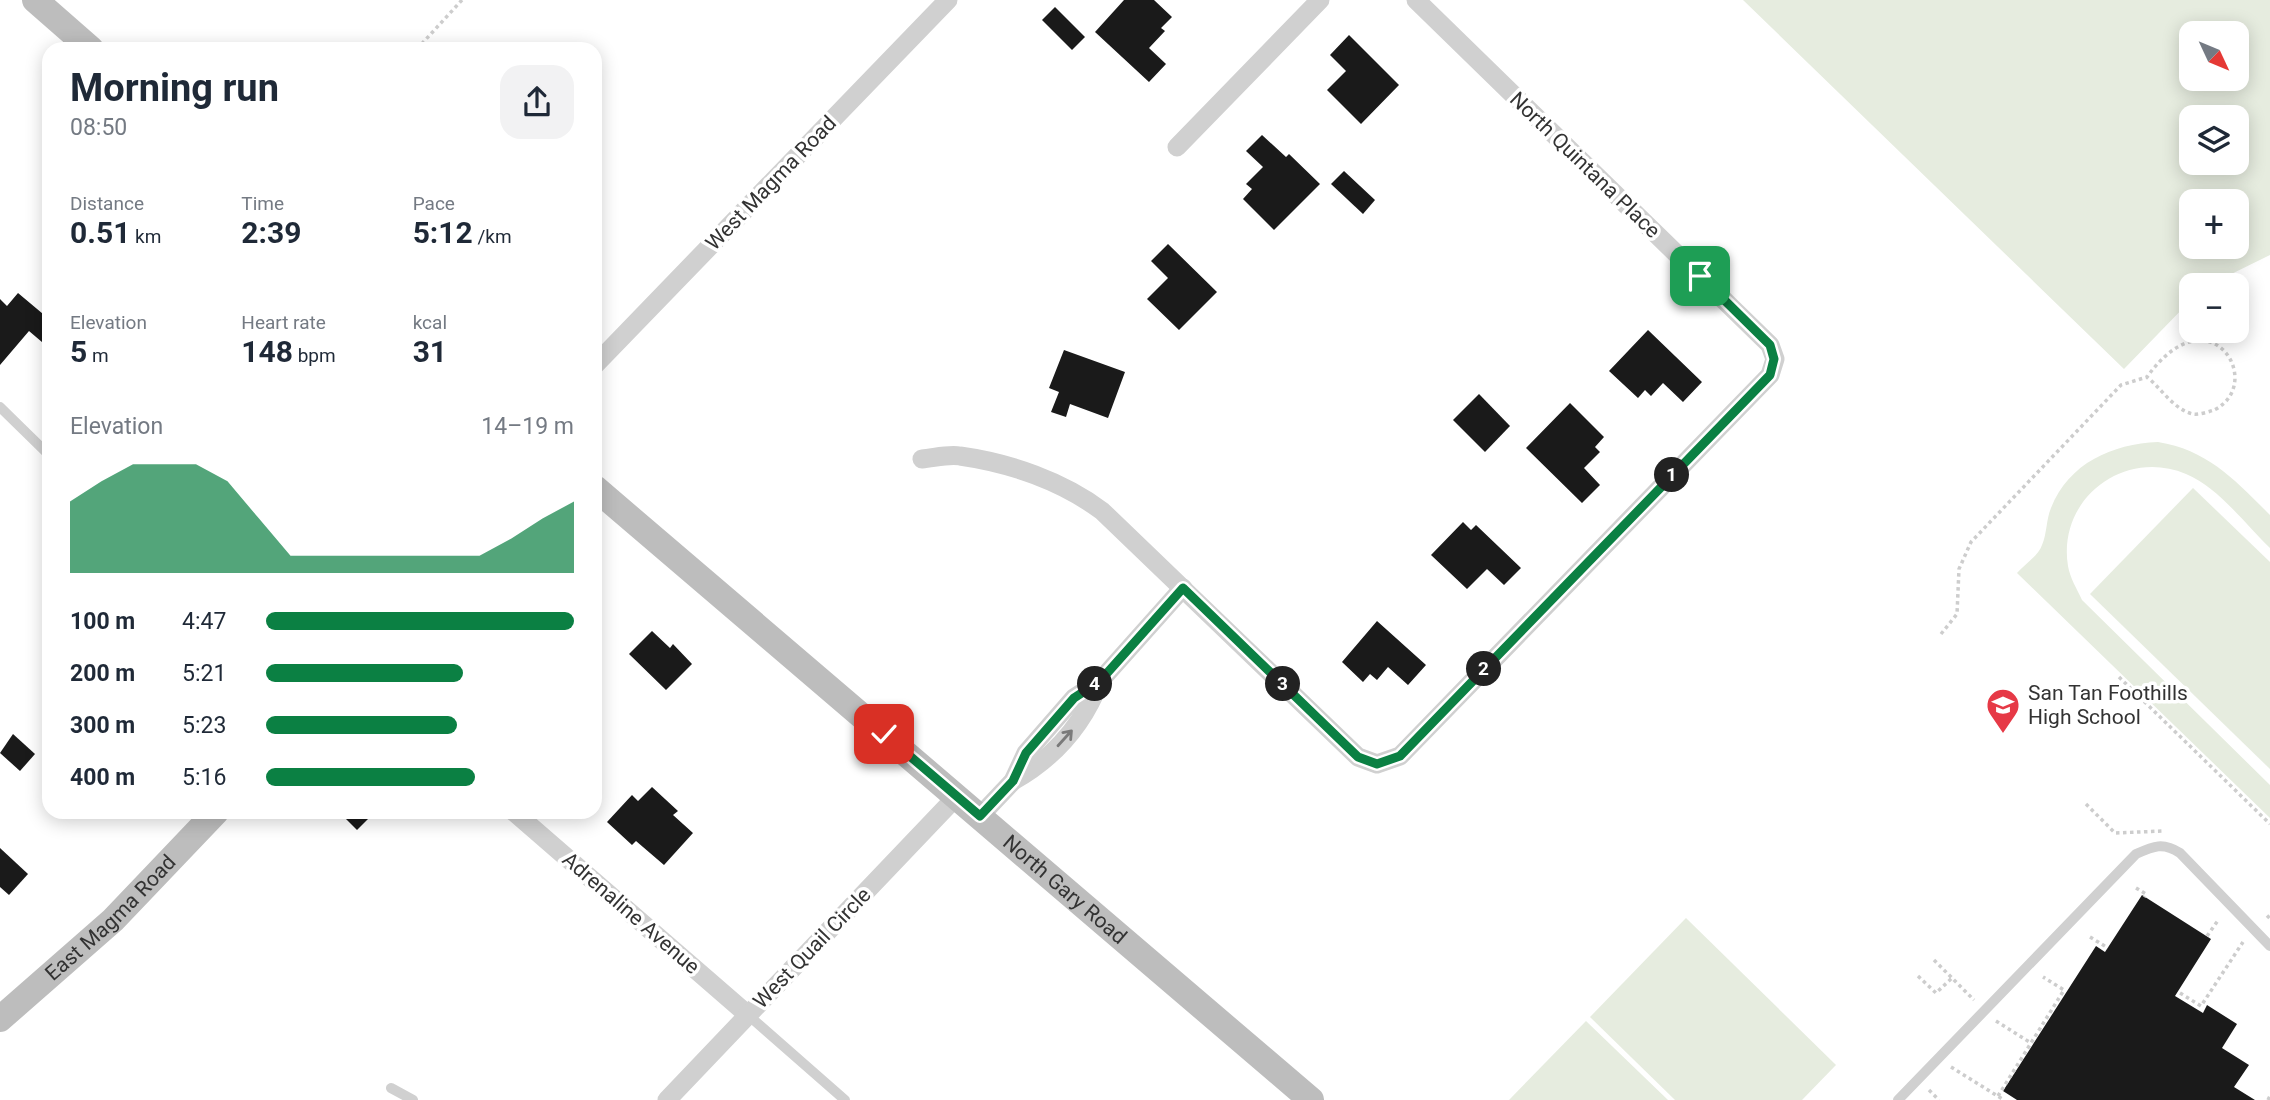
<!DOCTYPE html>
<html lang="en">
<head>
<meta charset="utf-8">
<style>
	:root { --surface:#fff; --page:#f2f2f3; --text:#1f2937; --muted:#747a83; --accent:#0b8043 }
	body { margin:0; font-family:Roboto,sans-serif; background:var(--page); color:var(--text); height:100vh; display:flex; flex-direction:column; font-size:26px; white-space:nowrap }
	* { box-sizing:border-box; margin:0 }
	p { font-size:23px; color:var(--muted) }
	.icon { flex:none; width:38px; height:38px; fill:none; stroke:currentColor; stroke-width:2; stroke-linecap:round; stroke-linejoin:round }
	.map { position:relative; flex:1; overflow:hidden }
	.details { position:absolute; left:42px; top:42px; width:560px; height:777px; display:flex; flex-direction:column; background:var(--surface); border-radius:21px; box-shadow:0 4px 18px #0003 }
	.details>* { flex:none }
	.needle { width:46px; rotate:134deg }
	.controls { position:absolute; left:2179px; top:21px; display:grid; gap:14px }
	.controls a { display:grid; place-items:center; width:70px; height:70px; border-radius:14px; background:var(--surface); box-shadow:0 4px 18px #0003; font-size:35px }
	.pin { position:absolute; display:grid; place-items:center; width:60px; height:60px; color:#fff; margin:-30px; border-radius:14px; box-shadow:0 4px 10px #0006 }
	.km { position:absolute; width:35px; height:35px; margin:-18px; border-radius:50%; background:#222; color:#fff; font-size:19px; line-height:35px; text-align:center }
	.round { display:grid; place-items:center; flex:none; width:74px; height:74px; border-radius:21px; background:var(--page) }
	.overview { display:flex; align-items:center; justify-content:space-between; height:119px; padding:0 28px }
	h1 { font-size:38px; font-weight:700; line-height:52px }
	.figures { display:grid; grid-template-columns:repeat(3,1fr); gap:10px; height:119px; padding:7px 28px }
	.figures div { display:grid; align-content:center }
	.figures b { font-size:30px; font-weight:700 }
	.figures small { font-size:19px; font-weight:400 }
	.figures p { font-size:19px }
	.chart { height:196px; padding:14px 28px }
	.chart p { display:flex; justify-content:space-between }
	.chart svg { width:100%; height:126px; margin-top:7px; fill:var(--accent); opacity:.7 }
	ul { padding:0 28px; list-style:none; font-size:23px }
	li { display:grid; grid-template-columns:112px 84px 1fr; align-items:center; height:52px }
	li i { height:18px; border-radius:9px; background:var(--accent) }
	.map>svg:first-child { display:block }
	.green { fill:#e6ecdf; fill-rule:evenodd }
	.building { fill:#1a1a1a }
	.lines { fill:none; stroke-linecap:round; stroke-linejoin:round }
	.path { stroke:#cdcdcd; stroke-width:3.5; stroke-dasharray:3.5 3.5; stroke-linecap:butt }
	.lane { stroke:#d0d0d0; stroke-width:10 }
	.street { stroke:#d0d0d0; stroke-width:19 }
	.secondary { stroke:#bdbdbd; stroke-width:26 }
	.oneway { stroke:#7a7a7a }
	.route-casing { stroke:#fff; stroke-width:14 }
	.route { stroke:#0b8043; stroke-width:9 }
	.labels { text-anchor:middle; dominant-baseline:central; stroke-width:7; stroke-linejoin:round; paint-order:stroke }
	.street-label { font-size:21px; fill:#333; stroke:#fff }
	.poi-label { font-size:21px; fill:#333; stroke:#fff; text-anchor:start }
</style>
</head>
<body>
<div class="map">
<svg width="2270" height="1100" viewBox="0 0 2270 1100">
	<rect width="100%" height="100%" fill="#fff"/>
	<g class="green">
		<path d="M1743,0H2270V255L2209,285H2191V300L2124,369ZM2191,33H2236V79H2191ZM2191,117H2236V163H2191ZM2236,201V247H2191V201Z"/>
		<path d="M2158,442C2208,450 2236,481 2270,515V548C2245,524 2218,487 2186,474C2124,448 2057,499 2068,566C2070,578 2077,589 2082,600L2270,785V818L2017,573C2024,565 2039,555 2042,545C2047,534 2046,520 2051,508C2069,463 2112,444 2158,442Z"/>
		<path d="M2193,488L2270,562V769L2090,594Z"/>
		<path d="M1686,918L1836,1065L1802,1100H1675L1590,1017Z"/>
		<path d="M1586,1021L1668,1100H1509Z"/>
	</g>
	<g class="building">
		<path d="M1124,0H1154L1172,17L1161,28L1165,31L1149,48L1166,64L1149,82L1095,32Z"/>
		<path d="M1055,7L1085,37L1072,50L1042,20Z"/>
		<path d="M1349,35L1399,85L1361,124L1327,90L1346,71L1330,55Z"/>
		<path d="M1262,135L1286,157L1289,154L1320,184L1274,230L1243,199L1252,189L1246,184L1263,167L1246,151Z"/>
		<path d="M1344,171L1375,200L1363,214L1331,184Z"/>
		<path d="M1168,244L1217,292L1179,330L1147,299L1168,278L1151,261Z"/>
		<path d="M18,293L49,319V348L29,331L0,365V299L7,306Z"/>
		<path d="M1648,330L1702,382L1683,402L1663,383L1651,396L1645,390L1638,398L1609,371Z"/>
		<path d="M1064,350L1125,372L1108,418L1070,404L1066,417L1051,412L1059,392L1049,388Z"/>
		<path d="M1479,394L1510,426L1485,452L1453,420Z"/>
		<path d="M1570,403L1604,437L1595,447L1600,452L1584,468L1600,485L1582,503L1526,448Z"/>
		<path d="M1463,522L1471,530L1476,525L1521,568L1504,585L1487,569L1467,589L1431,555Z"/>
		<path d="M1377,621L1426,665L1408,685L1388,667L1377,680L1370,674L1363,682L1342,662Z"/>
		<path d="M652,631L670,648L673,644L692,664L666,690L629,654Z"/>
		<path d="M13,734L35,754L20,771L0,753Z"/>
		<path d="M652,787L678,811L673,815L693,833L664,865L636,841L632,845L607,822L632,795L638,801Z"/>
		<path d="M339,812H375L357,830Z"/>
		<path d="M0,848L28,874L9,895L0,887Z"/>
		<path d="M2142,895L2211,939L2175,996L2203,1013L2207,1005L2237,1024L2222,1048L2249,1065L2234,1087L2255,1100H2017L2003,1091L2096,946L2105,952Z"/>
	</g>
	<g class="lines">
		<g class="path">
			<path d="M417,49L462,0"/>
			<path d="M1941,634L1957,614L1959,569L1971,542L2121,385L2147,377C2161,388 2174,410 2193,414C2199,415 2208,412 2214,410C2267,384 2210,289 2147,377"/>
			<path d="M2119,677L2270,824"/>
			<path d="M2086,804L2115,833L2163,831"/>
			<path d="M2136,888L2146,894L2144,897"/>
			<path d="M2267,918L2270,915"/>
			<path d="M2207,936L2219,919"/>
			<path d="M2090,937L2108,948"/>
			<path d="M1934,960L1974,1000"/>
			<path d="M1918,976L1936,993L1952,978"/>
			<path d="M2180,993L2201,1006L2243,942"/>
			<path d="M1996,1021L2031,1043"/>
			<path d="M1951,1067L2004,1100"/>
			<path d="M1929,1090L1939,1100"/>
			<path d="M1998,1096L2064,990L2043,977"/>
			<path d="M2268,1100L2270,1096"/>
		</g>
		<g class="lane">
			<path d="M0,407L49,455"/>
			<path d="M748,1015L845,1100"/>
			<path d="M391,1088L413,1100"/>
			<path d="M1898,1100L2136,854C2154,846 2163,842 2180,853L2270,946"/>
		</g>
		<g class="street">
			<path d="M1177,147L1320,0"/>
			<path d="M595,365L948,0"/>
			<path d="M922,459C934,458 948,454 960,456C1010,463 1062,481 1102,511L1358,757L1377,764L1400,756L1770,375L1775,359L1770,345L1416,0"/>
			<path d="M1013,781C1054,758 1083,725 1100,681"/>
			<path d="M514,812L748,1015"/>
			<path d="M980,816L1013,781L1026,753L1074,698L1100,681L1183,588"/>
			<path d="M667,1100L957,796"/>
		</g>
		<g class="secondary">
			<path d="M35,0L91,49"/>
			<path id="s1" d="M595,488L1311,1100"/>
			<path id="s2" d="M0,1019L113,920L216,812"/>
		</g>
	</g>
	<defs><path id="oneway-shaft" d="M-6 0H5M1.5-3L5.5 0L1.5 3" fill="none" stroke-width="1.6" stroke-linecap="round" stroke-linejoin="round" transform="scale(1.75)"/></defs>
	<use class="oneway" href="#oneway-shaft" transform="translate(1065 738) rotate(-48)"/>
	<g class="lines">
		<defs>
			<path id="route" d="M884,734L980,816L1013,781L1026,753L1074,698L1100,681L1183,588L1358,757L1377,764L1400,756L1770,375L1774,359L1770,345L1700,276"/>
		</defs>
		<use href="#route" class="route-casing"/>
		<use href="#route" class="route"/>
	</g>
	<defs>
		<symbol id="school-pin" viewBox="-11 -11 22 30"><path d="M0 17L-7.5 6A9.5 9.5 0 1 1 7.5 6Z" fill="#e63946" stroke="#fff"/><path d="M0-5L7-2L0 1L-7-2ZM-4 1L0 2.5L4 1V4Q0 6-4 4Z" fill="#fff"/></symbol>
	</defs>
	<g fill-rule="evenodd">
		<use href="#school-pin" x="1984" y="686" width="38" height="52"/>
	</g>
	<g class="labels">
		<g class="street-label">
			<text transform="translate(1585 165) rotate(44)">North Quintana Place</text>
			<text transform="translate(771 183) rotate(-46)">West Magma Road</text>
			<text stroke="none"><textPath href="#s1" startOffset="618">North Gary Road</textPath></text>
			<text transform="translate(631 913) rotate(41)">Adrenaline Avenue</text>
			<text stroke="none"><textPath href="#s2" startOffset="150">East Magma Road</textPath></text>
			<text transform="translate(812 948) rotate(-46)">West Quail Circle</text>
		</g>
		<g class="poi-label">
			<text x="2028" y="693">San Tan Foothills<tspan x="2028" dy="24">High School</tspan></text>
		</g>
	</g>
</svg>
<div class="controls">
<a><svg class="needle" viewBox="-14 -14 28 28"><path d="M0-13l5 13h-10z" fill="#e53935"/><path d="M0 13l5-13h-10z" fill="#747a83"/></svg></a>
<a><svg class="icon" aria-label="layers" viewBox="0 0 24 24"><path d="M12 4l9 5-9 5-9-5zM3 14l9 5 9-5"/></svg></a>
<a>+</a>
<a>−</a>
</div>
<div class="pin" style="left:1700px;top:276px;background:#1e9e55"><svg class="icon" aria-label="arrive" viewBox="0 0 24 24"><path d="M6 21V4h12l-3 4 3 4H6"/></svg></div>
<div class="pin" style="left:884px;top:734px;background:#d93025"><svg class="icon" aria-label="check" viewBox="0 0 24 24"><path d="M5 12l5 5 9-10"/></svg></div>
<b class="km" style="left:1672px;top:475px">1</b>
<b class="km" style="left:1484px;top:669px">2</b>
<b class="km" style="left:1283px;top:684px">3</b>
<b class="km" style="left:1095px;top:684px">4</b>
<section class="details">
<div class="overview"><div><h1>Morning run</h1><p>08:50</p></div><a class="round"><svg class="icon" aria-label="share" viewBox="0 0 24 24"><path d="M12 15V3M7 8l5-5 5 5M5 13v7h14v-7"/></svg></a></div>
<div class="figures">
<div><p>Distance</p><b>0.51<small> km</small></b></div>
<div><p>Time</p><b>2:39</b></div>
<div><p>Pace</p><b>5:12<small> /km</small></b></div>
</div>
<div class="figures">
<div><p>Elevation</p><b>5<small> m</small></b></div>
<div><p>Heart rate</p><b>148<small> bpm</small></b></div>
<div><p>kcal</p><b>31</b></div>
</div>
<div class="chart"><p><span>Elevation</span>14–19 m</p>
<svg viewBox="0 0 160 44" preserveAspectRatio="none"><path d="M0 44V19L10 12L20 6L30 6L40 6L50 12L60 25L70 38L80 38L90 38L100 38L110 38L120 38L130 38L140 32L150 25L160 19V44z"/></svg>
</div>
<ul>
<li><b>100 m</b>4:47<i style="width:100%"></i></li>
<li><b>200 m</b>5:21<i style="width:64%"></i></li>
<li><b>300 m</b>5:23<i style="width:62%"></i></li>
<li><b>400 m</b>5:16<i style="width:68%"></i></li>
</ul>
</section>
</div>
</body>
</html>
